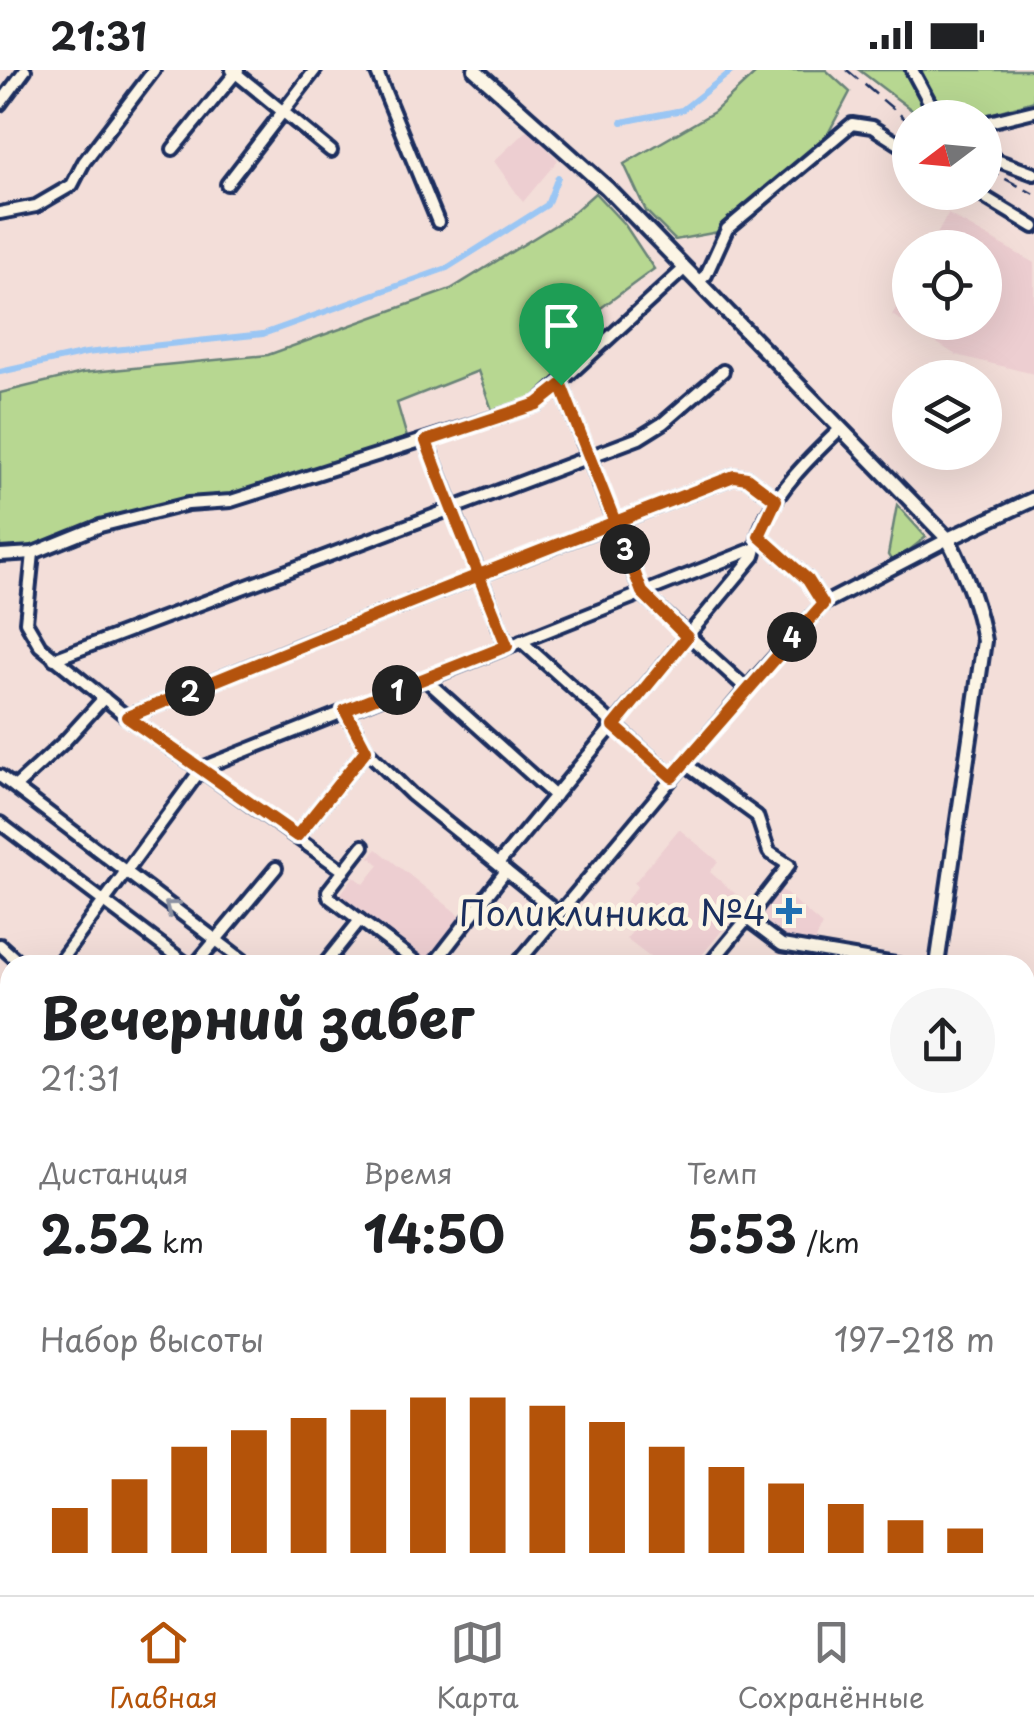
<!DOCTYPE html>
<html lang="ru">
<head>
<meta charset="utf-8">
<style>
	:root { --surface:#fff; --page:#f6f6f6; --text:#202124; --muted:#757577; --line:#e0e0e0; --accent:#b45309 }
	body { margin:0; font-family:"Playpen Sans",sans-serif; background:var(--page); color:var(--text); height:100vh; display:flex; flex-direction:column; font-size:38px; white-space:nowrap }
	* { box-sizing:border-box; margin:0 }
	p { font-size:32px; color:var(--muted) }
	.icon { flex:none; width:55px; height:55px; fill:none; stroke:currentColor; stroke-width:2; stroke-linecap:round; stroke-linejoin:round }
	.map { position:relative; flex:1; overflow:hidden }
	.drawer { position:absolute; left:0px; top:885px; width:1035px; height:640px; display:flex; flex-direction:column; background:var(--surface); border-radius:30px 30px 0 0; box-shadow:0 10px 40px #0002 }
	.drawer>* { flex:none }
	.needle { width:65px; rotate:254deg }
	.tools { position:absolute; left:892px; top:30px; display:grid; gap:20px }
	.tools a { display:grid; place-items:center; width:110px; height:110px; border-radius:50%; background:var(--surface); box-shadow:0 10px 40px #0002; font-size:50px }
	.pin { position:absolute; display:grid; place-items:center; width:85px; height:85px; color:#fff; margin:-102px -42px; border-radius:50% 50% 50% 0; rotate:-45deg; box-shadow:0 0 10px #0007 }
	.pin .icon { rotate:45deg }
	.km { position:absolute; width:50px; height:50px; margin:-25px; border-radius:50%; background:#222; color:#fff; font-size:28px; line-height:50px; text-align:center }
	.round { display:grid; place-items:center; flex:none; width:105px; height:105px; border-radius:52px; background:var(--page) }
	.head { display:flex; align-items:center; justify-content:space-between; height:170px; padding:0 40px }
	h1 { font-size:55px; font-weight:700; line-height:75px }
	.metrics { display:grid; grid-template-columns:repeat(3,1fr); gap:15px; height:170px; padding:10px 40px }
	.metrics div { display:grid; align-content:center }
	.metrics b { font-size:50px; font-weight:700 }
	.metrics small { font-size:28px; font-weight:400 }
	.metrics p { font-size:28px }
	.chart { height:280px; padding:20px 40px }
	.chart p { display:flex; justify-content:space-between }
	.chart svg { width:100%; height:180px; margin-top:10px; stroke:var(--accent); stroke-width:6 }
	.status { display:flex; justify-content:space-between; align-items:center; height:70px; padding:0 50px; background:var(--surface); direction:ltr }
	.status svg { height:28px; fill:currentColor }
	.tab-bar { display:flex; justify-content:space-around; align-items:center; height:140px; border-top:2px solid var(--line); background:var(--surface); font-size:28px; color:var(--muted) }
	.tab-bar a { display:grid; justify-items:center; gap:5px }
	.tab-bar .active { color:var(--accent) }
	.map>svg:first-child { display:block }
	.built { fill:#edced1 }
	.green { fill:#b7d791; stroke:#698378; stroke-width:2.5 }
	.water { fill:#9ac6f4; stroke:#678ab8; stroke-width:2.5 }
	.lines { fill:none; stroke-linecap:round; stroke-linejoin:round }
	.canal { stroke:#9ac6f4; stroke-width:6 }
	.ferry { stroke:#3b5584; stroke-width:2.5; stroke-dasharray:12 10; stroke-linecap:butt }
	.minor-casing { stroke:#1b2f5e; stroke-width:18 }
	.major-casing { stroke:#1b2f5e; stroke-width:20 }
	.minor { stroke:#fcf5e5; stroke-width:10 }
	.major { stroke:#fcf5e5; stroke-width:12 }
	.rail { stroke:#1b2f5e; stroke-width:2.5; stroke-dasharray:15 8; stroke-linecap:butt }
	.oneway { stroke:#8c92a2 }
	.route-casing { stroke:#fff; stroke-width:20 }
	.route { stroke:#b45309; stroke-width:12 }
	.poi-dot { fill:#1f6fb2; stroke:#fcf5e5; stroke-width:4 }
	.labels { text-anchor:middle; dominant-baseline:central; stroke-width:9; stroke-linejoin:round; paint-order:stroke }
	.poi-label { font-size:35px; fill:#1b2f5e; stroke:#fcf5e5; text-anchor:end }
</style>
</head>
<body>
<div class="status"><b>21:31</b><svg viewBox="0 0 49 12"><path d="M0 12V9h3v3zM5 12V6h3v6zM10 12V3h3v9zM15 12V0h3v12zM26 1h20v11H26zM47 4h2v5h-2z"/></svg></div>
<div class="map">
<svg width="1034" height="1525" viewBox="0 0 1034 1525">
	<rect width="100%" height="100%" fill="#f3ded9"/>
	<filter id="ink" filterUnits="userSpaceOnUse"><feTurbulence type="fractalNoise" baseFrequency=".01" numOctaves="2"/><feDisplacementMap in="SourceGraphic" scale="20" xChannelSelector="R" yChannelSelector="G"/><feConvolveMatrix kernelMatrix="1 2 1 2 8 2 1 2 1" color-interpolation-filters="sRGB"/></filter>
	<g filter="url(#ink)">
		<g class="built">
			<path d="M528,59L558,90L523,132L494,91Z"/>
			<path d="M948,144L1034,193V304L956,285L892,245L910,213V252H985V178L930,177Z"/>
			<path d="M679,759L718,791L710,802L745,832L694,895H660L626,869L634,860L615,844L637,817L634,813Z"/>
			<path d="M377,779L464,849L429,895L337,829L354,806L364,814L379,795L370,787Z"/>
			<path d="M778,817L822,855L815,873L796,875L757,844Z"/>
		</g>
		<g class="green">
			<path d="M759,0H826L850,22L822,75L718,162L675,170L646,141L624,94L714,42Z"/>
			<path d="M859,0H1034V31L980,47H921Z"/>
			<path d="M595,123L625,155L654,199L549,276L567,299L538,329L493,343L478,301L397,333L408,371L225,426L190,428L98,450L33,477L0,479V323L82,303L268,285L451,219L568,147Z"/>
			<path d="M897,435L926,467L893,493L888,485Z"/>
		</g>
		<path class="water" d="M1025,1438L1034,1439V1525H576L593,1515H1025Z"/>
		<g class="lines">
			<g class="canal">
				<path d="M622,52L682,40L733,0"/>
				<path d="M0,302L86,283L263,264L447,198L547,135L558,107"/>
			</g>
			<path class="ferry" d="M672,1525L680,1515"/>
			<defs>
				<g id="minor">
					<path d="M232,0L331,81"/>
					<path d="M376,0L438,152"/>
					<path d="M912,0L938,48"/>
					<path d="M0,34L25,0"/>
					<path d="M985,53L1034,41"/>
					<path d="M173,79L238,0"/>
					<path d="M985,79L996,90L1034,104"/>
					<path d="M227,114L315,0"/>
					<path d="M976,122L1034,157"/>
					<path d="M0,143L36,136L72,115L84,92L154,0"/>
					<path d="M698,212L706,205L727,159L852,54L872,57L910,81"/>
					<path d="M561,315L642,523L747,619"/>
					<path d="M426,371L507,576"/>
					<path d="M759,466L808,510L823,534"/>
					<path d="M33,483L26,552L40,576L127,647L344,801"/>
					<path d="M0,485L33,483L100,456L188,434L231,431L537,334L685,198"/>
					<path d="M521,571L672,707"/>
					<path d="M54,589L639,368L663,353L723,301"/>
					<path d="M425,609L555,726"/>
					<path d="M345,640L366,680L411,724L558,843"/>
					<path d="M127,647L301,575L734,406L747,408L776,430"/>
					<path d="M684,693L757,746L769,782L789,795L747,849L782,875L901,895"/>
					<path d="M0,706L249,895"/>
					<path d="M15,717L64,672L104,628"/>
					<path d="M0,753L188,895"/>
					<path d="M297,766L366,680"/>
					<path d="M363,776L328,821L329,827L420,895"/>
					<path d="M498,794L754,486C757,477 758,465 762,456C778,418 811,387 840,359"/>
					<path d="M0,875L22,895"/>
					<path d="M57,895L202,698L756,478"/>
					<path d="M195,895L276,798"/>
					<path d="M324,895L360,850"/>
					<path d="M433,895L506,801"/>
					<path d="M516,895L756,608L823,534L948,469"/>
					<path d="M709,895L747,849"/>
					<path d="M1025,1021L1034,975"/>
					<path d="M0,1037L10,1045"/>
					<path d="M0,1276L10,1286"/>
					<path d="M1025,1289L1034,1291"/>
					<path d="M0,1351L10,1364"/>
					<path d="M194,1515L210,1525"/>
					<path d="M309,1525L315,1515"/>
					<path d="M429,1525L451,1515"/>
				</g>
				<g id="major">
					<path d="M475,0L607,118L948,469C965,502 978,534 984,571L937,895"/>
					<path d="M948,469L1034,429"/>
					<path d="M824,1525L826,1515"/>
				</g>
			</defs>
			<use href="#minor" class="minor-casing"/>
			<use href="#major" class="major-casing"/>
			<use href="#minor" class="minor"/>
			<use href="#major" class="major"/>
			<g class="rail">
				<path d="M847,0L910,53"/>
				<path d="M985,98L1034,124"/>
			</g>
		</g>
		<defs><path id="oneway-chevron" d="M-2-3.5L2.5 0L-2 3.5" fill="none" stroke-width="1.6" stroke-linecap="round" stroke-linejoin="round" transform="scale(2.5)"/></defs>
		<use class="oneway" href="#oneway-chevron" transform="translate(171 837) rotate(-143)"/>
	</g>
	<g class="lines" filter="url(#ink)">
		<defs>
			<path id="route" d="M561,315L537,334L426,371C451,440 480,508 507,576L345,640L366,680L297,766L127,647C289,580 452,515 615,452L642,522L687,567L614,656L672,707L823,534L808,510L759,466L776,430L747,408L734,406L615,452L561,315"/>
		</defs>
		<use href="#route" class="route-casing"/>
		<use href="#route" class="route"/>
	</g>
	<path class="poi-dot" d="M784 826h10v10h10v10h-10v10h-10v-10h-10v-10h10z"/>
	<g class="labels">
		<g class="poi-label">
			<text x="766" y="841">Поликлиника №4</text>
		</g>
	</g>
</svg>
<div class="tools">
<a><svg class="needle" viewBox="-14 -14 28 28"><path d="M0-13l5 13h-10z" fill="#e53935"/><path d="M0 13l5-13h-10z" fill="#757577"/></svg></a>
<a><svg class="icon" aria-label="locate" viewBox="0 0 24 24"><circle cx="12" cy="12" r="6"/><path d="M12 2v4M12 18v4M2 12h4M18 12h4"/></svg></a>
<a><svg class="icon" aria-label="layers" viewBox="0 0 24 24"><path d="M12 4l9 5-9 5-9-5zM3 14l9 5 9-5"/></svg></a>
</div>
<div class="pin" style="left:561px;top:315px;background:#1e9e55"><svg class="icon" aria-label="arrive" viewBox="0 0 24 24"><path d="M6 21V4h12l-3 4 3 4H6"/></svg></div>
<b class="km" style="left:397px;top:620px">1</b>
<b class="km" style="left:190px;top:621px">2</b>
<b class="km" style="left:625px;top:479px">3</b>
<b class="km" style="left:792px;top:567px">4</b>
<section class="drawer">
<div class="head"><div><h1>Вечерний забег</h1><p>21:31</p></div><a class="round"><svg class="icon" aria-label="share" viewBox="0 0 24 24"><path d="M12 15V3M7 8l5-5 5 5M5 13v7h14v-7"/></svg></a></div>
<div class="metrics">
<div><p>Дистанция</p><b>2.52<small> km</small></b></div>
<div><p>Время</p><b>14:50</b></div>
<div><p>Темп</p><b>5:53<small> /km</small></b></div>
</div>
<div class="chart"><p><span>Набор высоты</span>197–218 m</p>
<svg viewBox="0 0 160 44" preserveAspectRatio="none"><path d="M5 44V33M15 44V26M25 44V18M35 44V14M45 44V11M55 44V9M65 44V6M75 44V6M85 44V8M95 44V12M105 44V18M115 44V23M125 44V27M135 44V32M145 44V36M155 44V38"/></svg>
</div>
</section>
</div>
<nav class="tab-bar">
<a class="active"><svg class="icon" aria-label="home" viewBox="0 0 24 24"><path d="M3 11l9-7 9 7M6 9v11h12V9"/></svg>Главная</a>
<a><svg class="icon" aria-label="map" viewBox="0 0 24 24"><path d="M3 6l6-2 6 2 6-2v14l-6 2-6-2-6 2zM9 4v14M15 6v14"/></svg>Карта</a>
<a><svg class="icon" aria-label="saved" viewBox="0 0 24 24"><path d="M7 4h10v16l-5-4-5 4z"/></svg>Сохранённые</a>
</nav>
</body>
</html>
